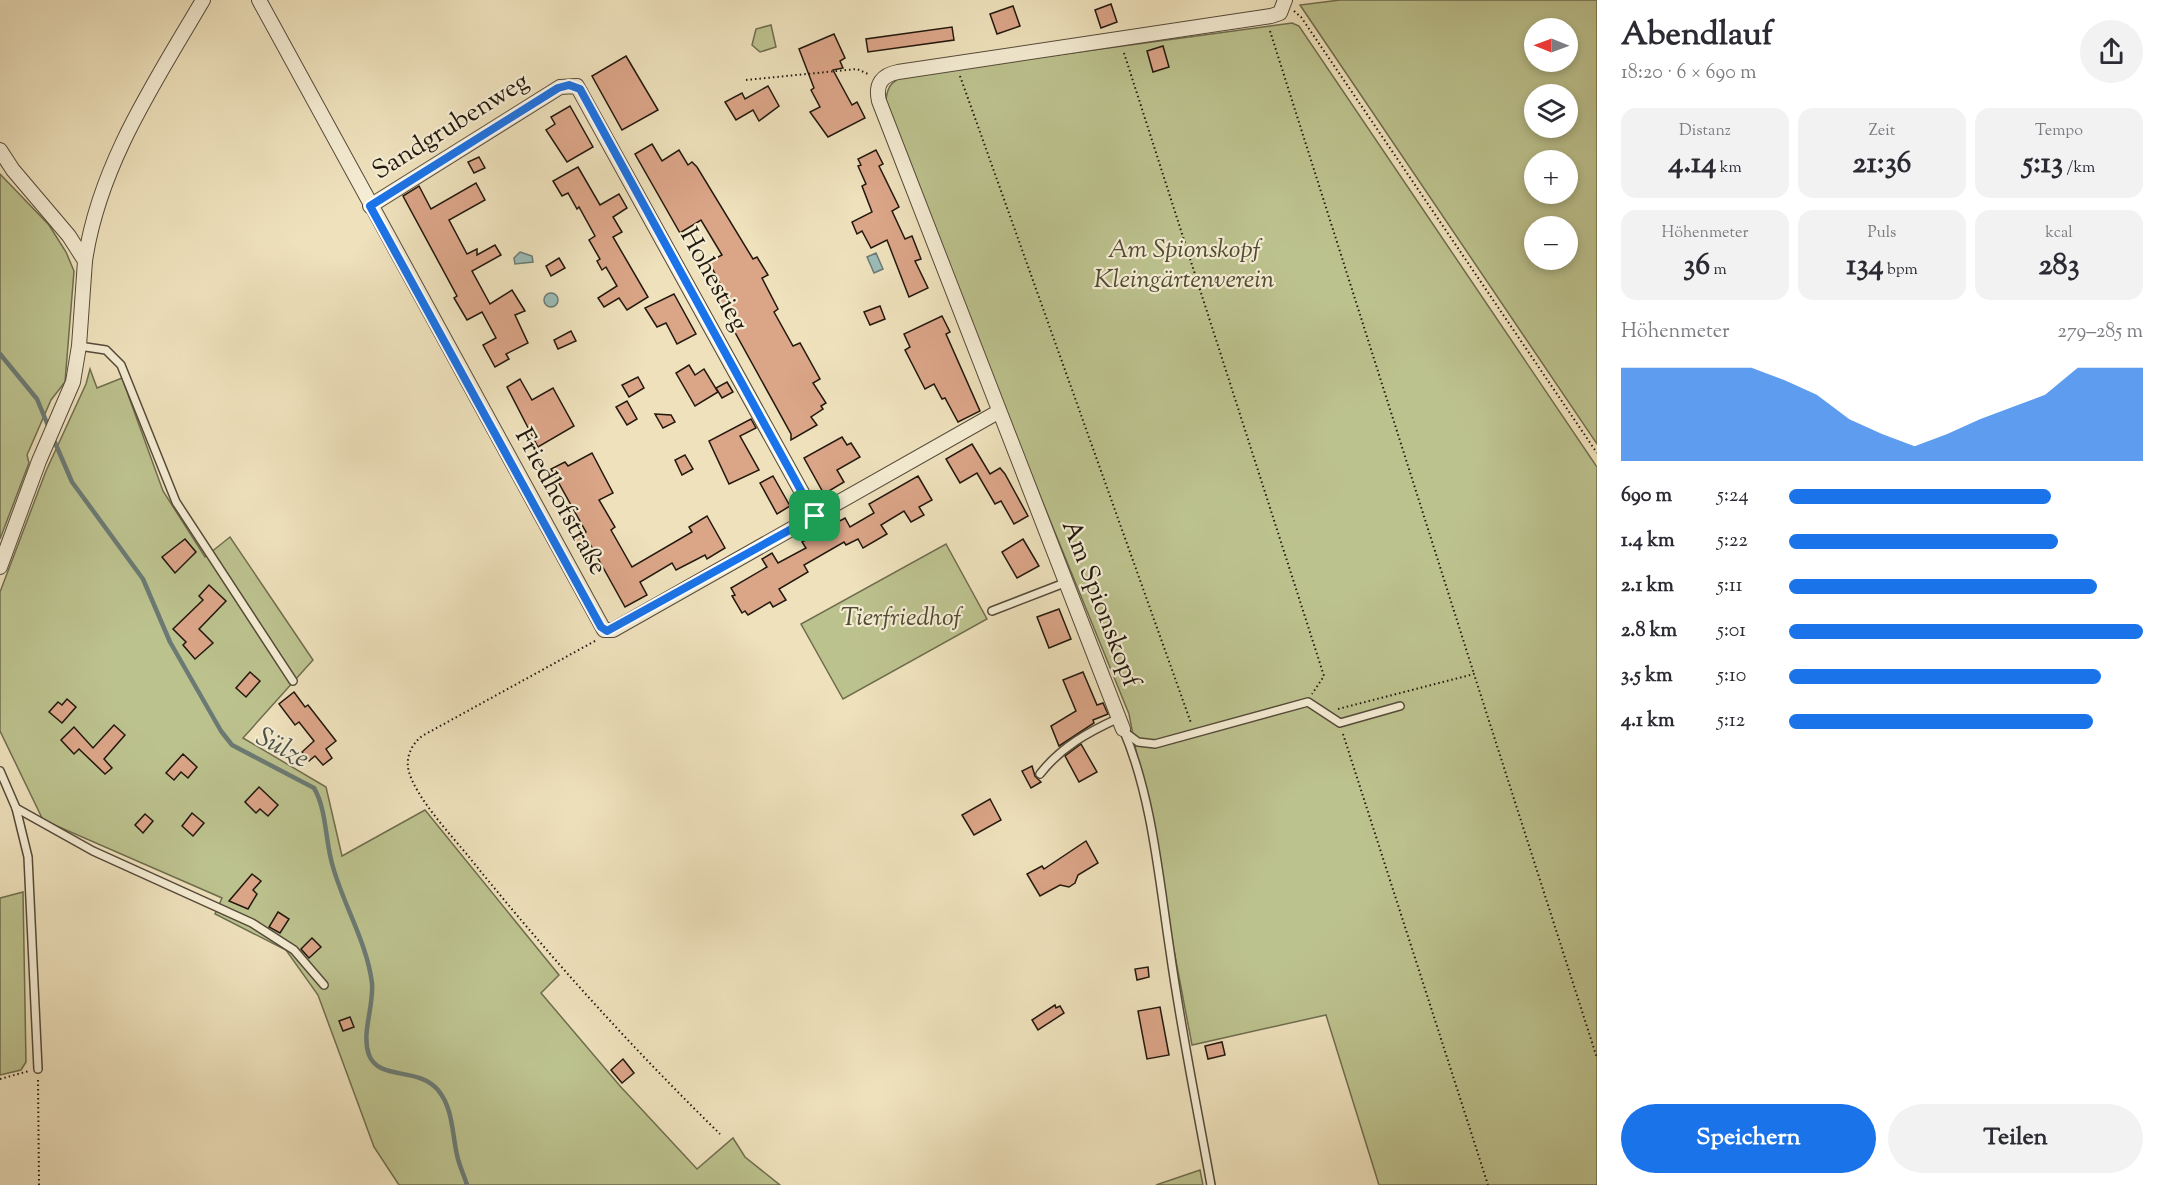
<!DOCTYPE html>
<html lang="de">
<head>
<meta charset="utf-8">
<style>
	:root { --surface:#fff; --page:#f2f2f3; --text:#2b2b33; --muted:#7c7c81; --accent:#1a73e8 }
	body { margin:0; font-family:"Sorts Mill Goudy",serif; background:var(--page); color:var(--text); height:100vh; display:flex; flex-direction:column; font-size:22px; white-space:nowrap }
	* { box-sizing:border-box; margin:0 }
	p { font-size:20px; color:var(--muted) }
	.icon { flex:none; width:33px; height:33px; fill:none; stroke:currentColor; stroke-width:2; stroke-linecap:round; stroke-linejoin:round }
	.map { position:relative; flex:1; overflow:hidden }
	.sheet { display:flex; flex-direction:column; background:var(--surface); width:570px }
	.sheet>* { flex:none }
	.needle { width:39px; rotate:271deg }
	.buttons { position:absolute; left:1524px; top:18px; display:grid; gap:12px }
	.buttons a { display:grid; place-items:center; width:54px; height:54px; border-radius:50%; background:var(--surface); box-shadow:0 3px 9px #0003; font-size:30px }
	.pin { position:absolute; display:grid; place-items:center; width:51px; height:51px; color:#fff; margin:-26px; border-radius:12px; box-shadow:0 3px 9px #0006 }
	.round { display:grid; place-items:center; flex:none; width:63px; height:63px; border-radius:32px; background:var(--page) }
	.headline { display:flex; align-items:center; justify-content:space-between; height:102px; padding:0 24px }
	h1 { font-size:33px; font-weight:700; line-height:45px }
	.metrics { display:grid; grid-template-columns:repeat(3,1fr); gap:9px; height:102px; padding:6px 24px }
	.metrics div { display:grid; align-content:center; border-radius:15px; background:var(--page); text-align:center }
	.metrics b { font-size:30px; font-weight:700 }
	.metrics small { font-size:16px; font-weight:400 }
	.metrics p { font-size:16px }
	.chart { height:168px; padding:12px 24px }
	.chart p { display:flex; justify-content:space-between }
	.chart svg { width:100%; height:108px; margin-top:6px; fill:var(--accent); opacity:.7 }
	.cta { display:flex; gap:12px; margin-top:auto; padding:12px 24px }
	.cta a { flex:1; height:69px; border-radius:36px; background:var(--accent); color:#fff; font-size:24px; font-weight:700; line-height:69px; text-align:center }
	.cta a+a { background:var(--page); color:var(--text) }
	ul { padding:0 24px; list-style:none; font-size:20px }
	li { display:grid; grid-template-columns:96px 72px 1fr; align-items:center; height:45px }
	li i { height:15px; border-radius:8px; background:var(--accent) }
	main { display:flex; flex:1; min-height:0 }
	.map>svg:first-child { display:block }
	.green { fill:#bcc28e; stroke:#6f6d4e; stroke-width:1.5; fill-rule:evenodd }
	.water { fill:#9bbcb8; stroke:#6b7a74; stroke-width:1.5 }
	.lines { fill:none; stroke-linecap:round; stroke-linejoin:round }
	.stream { stroke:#6b7a74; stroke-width:4.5 }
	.building { fill:#dba588; stroke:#22180d; stroke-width:1.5 }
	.lane-casing { stroke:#554a39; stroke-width:10 }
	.street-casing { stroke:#554a39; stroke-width:16 }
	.path { stroke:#22180d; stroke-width:2; stroke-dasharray:1.5 3; stroke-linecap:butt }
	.lane { stroke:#f4ecd3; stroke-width:7 }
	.street { stroke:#f4ecd3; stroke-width:14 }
	.route-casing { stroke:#fff; stroke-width:12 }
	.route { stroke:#1a73e8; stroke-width:8 }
	.labels { text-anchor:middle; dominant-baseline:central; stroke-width:4.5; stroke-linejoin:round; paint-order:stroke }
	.street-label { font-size:26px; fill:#22180d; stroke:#f4ecd3 }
	.park-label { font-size:26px; font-style:italic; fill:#504b34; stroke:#f4ecd3 }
	.water-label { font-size:27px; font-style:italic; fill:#4c5149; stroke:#f4ecd3 }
</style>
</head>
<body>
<main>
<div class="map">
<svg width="1597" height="1185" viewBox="0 0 1597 1185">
	<rect width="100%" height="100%" fill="#eee1bc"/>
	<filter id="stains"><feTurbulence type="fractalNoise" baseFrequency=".00333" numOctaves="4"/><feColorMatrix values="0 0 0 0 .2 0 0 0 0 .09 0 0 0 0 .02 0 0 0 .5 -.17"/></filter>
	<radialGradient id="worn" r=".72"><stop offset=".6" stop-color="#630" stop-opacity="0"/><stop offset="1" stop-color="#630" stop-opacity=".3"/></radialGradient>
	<g class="green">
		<path d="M1340,0H1597V444L1300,5ZM1534,28H1568V62H1534ZM1534,94H1568V128H1534ZM1534,160H1568V194H1534ZM1534,226H1568V260H1534Z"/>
		<path d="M1292,23L1299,26L1597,467V1185H1379L1326,1015L1192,1045L1129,714L1003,405L886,101C887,84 894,79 910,75Z"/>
		<path d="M771,25L776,47L760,52L752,45L756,29Z"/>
		<path d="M0,174L49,225L66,252L74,271L65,382L51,400L27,455L29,463L0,539Z"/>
		<path d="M90,369L97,388L122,378L163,491L205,557L230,537L313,660L243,738L326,787L342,856L425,810L559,975L541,993L620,1086L697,1169L733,1138L745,1157L780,1185H399L374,1147L318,995L286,950L215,914L222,898L43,820L0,731V592L46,471L86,384Z"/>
		<path d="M946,544L987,619L843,699L801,624Z"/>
		<path d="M23,892L26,1062L21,1070L0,1075V898Z"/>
		<path d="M1200,1170L1203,1185H1156Z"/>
	</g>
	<g class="water">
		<path d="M520,252L532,256L533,262L515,264L514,258Z"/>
		<path d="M876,253L883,269L874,273L867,257Z"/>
		<circle cx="551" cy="300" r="7"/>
	</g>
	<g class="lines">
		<g class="stream">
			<path d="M0,354L37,399L49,428"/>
			<path d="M53,438L72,482L143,579L170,642L221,731L232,745L314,788C327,810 325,842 333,867C344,906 367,943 372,983C374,1007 361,1033 369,1055C379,1081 417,1066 438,1090C453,1108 452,1133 457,1155C459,1165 464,1175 467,1185"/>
		</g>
	</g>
	<g class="building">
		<path d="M1111,4L1117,22L1101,28L1095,10Z"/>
		<path d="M1013,6L1020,26L997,34L990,14Z"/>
		<path d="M952,27L954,40L868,52L866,39Z"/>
		<path d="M834,34L845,58L840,61L843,68L833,70L852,105L857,102L865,118L828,137L810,112L820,107L811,90L814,88L799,49Z"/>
		<path d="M1163,46L1169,67L1153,72L1147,51Z"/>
		<path d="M626,56L658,110L622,130L592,76Z"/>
		<path d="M768,86L779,106L759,121L753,110L736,120L725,102L742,93L745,99Z"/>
		<path d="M570,106L593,147L567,162L546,130L555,124L551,117Z"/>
		<path d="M652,144L662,161L679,150L688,165L692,162L697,167L753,259L757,257L768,275L762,278L778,309L774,312L793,346L800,343L820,379L813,383L826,403L821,406L823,409L811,417L817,425L791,440V434L716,298L725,293L709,262L722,255L701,220L680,233L635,154Z"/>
		<path d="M876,150L883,164L879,166L899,207L892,211L905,239L912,236L921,259L915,261L928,288L909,297L887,240L871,248L862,231L857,234L852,222L872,212L862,186L866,184L858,166L861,165L858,159Z"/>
		<path d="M479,157L485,168L474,173L468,162Z"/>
		<path d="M578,167L600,205L619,194L627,208L613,217L622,232L613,237L648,297L627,310L619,298L604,307L598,298L617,286L606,267L602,270L597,261L600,259L589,240L595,236L579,207L577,209L568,193L562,196L553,181Z"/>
		<path d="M476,183L485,200L449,220L467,254L477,249V255L495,245L501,255L472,271L490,304L512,290L525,311L515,315L528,343L506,354L509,359L495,367L483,345L496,338L482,312L467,320L454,298L457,296L403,196L419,186L431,209Z"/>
		<path d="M559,258L565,268L551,276L546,266Z"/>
		<path d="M674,294L696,334L677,344L666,323L657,327L645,308Z"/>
		<path d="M880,306L885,319L870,325L864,312Z"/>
		<path d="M942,316L950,332L946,334L980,411L958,422L945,398L942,399L934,384L925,389L905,350L910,347L904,334Z"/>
		<path d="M571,331L576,341L558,349L554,340Z"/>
		<path d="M689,365L695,375L704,369L718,392L695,406L676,373Z"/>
		<path d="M638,377L644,388L629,397L622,385Z"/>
		<path d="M520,379L532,400L553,388L574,426L538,447L507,387Z"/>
		<path d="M727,382L733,392L722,398L716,388Z"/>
		<path d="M627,401L637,419L627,425L616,407Z"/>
		<path d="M655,414L671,415L675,422L663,428Z"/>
		<path d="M751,419L756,428L740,436L759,470L729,484L709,441Z"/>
		<path d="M842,437L847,445L851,443L860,457L837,470L844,482L824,494L804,458Z"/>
		<path d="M972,444L990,474L1000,468L1005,474L1028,516L1014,524L1001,501L995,504L977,473L960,483L946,459Z"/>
		<path d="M592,453L613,493L599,500L615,527L611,530L632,567L692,532L689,527L707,516L725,548L707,559L705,555L676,570L672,563L640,582L647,595L625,607L590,544L580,549L574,539L586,532L551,469L565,462L568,466Z"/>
		<path d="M685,455L693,469L682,475L675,460Z"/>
		<path d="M773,476L790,506L777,514L760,483Z"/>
		<path d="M918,476L932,500L919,507L924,515L911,522L904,511L881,525L887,534L863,548L858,539L846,545L844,542L804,565L808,572L779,589L786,600L773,607L770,602L748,615L745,611L742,613L732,596L735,595L731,588L767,567L762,559L772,553L778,563L806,548L802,542L845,518L850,527L874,513L869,504Z"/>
		<path d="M185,539L196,552L175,573L162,557Z"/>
		<path d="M1023,539L1039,566L1017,578L1002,552Z"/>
		<path d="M209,585L226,601L199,629L213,643L195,659L183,645L186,642L173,629L203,600L199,596Z"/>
		<path d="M1059,609L1071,639L1049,648L1037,617Z"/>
		<path d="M250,672L260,681L246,697L236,688Z"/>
		<path d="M1083,672L1097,705L1103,703L1108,714L1093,720L1094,723L1059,746L1051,726L1076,711L1063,680Z"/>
		<path d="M294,692L305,707L308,705L336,741L326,749L332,758L323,765L315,756L309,761L302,752L314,741L299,722L295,725L279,704Z"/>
		<path d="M67,699L76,707L62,723L49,712L58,702L62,705Z"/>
		<path d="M114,725L125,735L104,759L112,768L105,774L79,749L74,754L61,740L74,727L93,748Z"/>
		<path d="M1081,744L1097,772L1079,782L1065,756Z"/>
		<path d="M183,754L197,767L188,778L181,772L174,780L166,773Z"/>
		<path d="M1032,766L1035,776L1041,782L1031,788L1022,771Z"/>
		<path d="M259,787L278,805L268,816L260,809L256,813L245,802Z"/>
		<path d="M990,799L1001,820L974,835L962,815Z"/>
		<path d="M192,813L204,823L193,836L182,826Z"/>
		<path d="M145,814L153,821L143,833L135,825Z"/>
		<path d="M1086,841L1098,863L1078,875L1075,883L1069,887L1060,885L1040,896L1027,874L1042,866L1044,869Z"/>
		<path d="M252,874L261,881L253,890L257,894L248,909L229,901Z"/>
		<path d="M278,912L289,919L280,933L269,927Z"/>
		<path d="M312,938L321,947L309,958L301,949Z"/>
		<path d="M1148,967L1149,977L1137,980L1135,969Z"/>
		<path d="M1055,1005L1056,1008L1060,1006L1064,1013L1038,1030L1032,1020Z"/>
		<path d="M1160,1007L1169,1055L1147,1059L1138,1011Z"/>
		<path d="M350,1017L354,1027L343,1031L339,1021Z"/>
		<path d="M1222,1042L1225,1055L1208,1059L1205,1046Z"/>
		<path d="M623,1059L634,1073L622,1083L611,1070Z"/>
	</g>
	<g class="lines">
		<defs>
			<g id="lane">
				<path d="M79,346L106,350L121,365L176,502L293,681"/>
				<path d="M992,611L1067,582"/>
				<path d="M1123,729C1152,796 1159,879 1170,951C1181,1030 1197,1107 1211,1185"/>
				<path d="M1126,733L1138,742L1155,744L1308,702L1340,723L1400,706"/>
				<path d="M0,771L16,808L28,857L38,1069"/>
				<path d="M1040,774C1061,747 1088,732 1119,718"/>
				<path d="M16,808L93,851L252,923L294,950L324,985"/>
			</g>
			<g id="street">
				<path d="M259,0L604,630H613L998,412"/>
				<path d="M0,150L13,170L69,236L85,261L79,346L73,382L39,461L0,567"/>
				<path d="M370,206L560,87L577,86L815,516"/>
				<path d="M85,261C99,165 155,82 203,0"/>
				<path d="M1123,729L879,101C875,84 882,75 898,72L1271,16L1280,13L1285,0"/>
			</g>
		</defs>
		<use href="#lane" class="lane-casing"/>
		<use href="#street" class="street-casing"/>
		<g class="path">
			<path d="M1294,11L1301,17L1597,453"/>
			<path d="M1270,31L1474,674"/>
			<path d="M1124,53L1324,676L1312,694"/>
			<path d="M960,76L1191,723"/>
			<path d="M746,80L857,69L868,74"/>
			<path d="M595,641L422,736C411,745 405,758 409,772C417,799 451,835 469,857C548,955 631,1047 720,1134"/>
			<path d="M1338,709L1474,674L1597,1058"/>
			<path d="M1343,734L1488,1185"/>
			<path d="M0,1079L29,1071"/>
			<path d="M38,1080L39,1185"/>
		</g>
		<use href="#lane" class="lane"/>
		<use href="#street" class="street"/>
	</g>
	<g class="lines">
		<defs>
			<path id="route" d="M569,85L580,89L815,516L607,631L601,627L370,206L558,88Z"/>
		</defs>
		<use href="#route" class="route-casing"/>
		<use href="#route" class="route"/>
	</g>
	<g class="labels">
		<g class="street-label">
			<text transform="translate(451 127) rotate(-32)">Sandgrubenweg</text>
			<text transform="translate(713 280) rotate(61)">Hohestieg</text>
			<text transform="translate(560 502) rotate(61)">Friedhofstraße</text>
			<text transform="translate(1100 604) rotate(69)">Am Spionskopf</text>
		</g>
		<g class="park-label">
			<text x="1184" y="250">Am Spionskopf<tspan x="1184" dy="30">Kleingärtenverein</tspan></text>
			<text x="901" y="618">Tierfriedhof</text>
		</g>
		<g class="water-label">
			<text transform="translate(282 749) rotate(28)">Sülze</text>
		</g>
	</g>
	<rect width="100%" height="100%" filter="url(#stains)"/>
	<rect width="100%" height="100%" fill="url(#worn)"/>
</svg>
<div class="buttons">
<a><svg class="needle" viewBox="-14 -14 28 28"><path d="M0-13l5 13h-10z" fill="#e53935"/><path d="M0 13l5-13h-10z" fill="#7c7c81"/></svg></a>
<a><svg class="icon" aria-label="layers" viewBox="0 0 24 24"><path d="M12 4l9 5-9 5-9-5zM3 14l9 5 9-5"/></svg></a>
<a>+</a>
<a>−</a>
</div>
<div class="pin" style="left:815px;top:516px;background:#1e9e55"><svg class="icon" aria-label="arrive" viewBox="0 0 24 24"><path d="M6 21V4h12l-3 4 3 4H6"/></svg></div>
</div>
<section class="sheet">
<div class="headline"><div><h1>Abendlauf</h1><p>18:20 · 6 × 690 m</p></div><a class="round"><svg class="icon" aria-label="share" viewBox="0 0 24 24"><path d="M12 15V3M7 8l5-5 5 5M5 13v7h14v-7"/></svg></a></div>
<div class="metrics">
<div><p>Distanz</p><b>4.14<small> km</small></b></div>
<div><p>Zeit</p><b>21:36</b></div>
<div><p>Tempo</p><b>5:13<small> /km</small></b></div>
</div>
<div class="metrics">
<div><p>Höhenmeter</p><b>36<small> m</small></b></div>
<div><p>Puls</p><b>134<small> bpm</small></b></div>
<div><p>kcal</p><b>283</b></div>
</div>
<div class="chart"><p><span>Höhenmeter</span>279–285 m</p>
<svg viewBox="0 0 160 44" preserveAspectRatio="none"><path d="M0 44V6L10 6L20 6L30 6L40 6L50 11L60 17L70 27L80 33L90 38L100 33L110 27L120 22L130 17L140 6L150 6L160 6V44z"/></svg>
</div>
<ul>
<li><b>690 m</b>5:24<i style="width:74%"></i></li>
<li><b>1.4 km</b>5:22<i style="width:76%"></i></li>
<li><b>2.1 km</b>5:11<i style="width:87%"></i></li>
<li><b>2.8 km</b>5:01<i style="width:100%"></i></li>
<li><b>3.5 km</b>5:10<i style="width:88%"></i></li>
<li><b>4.1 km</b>5:12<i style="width:86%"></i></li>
</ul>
<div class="cta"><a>Speichern</a><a>Teilen</a></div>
</section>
</main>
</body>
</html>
